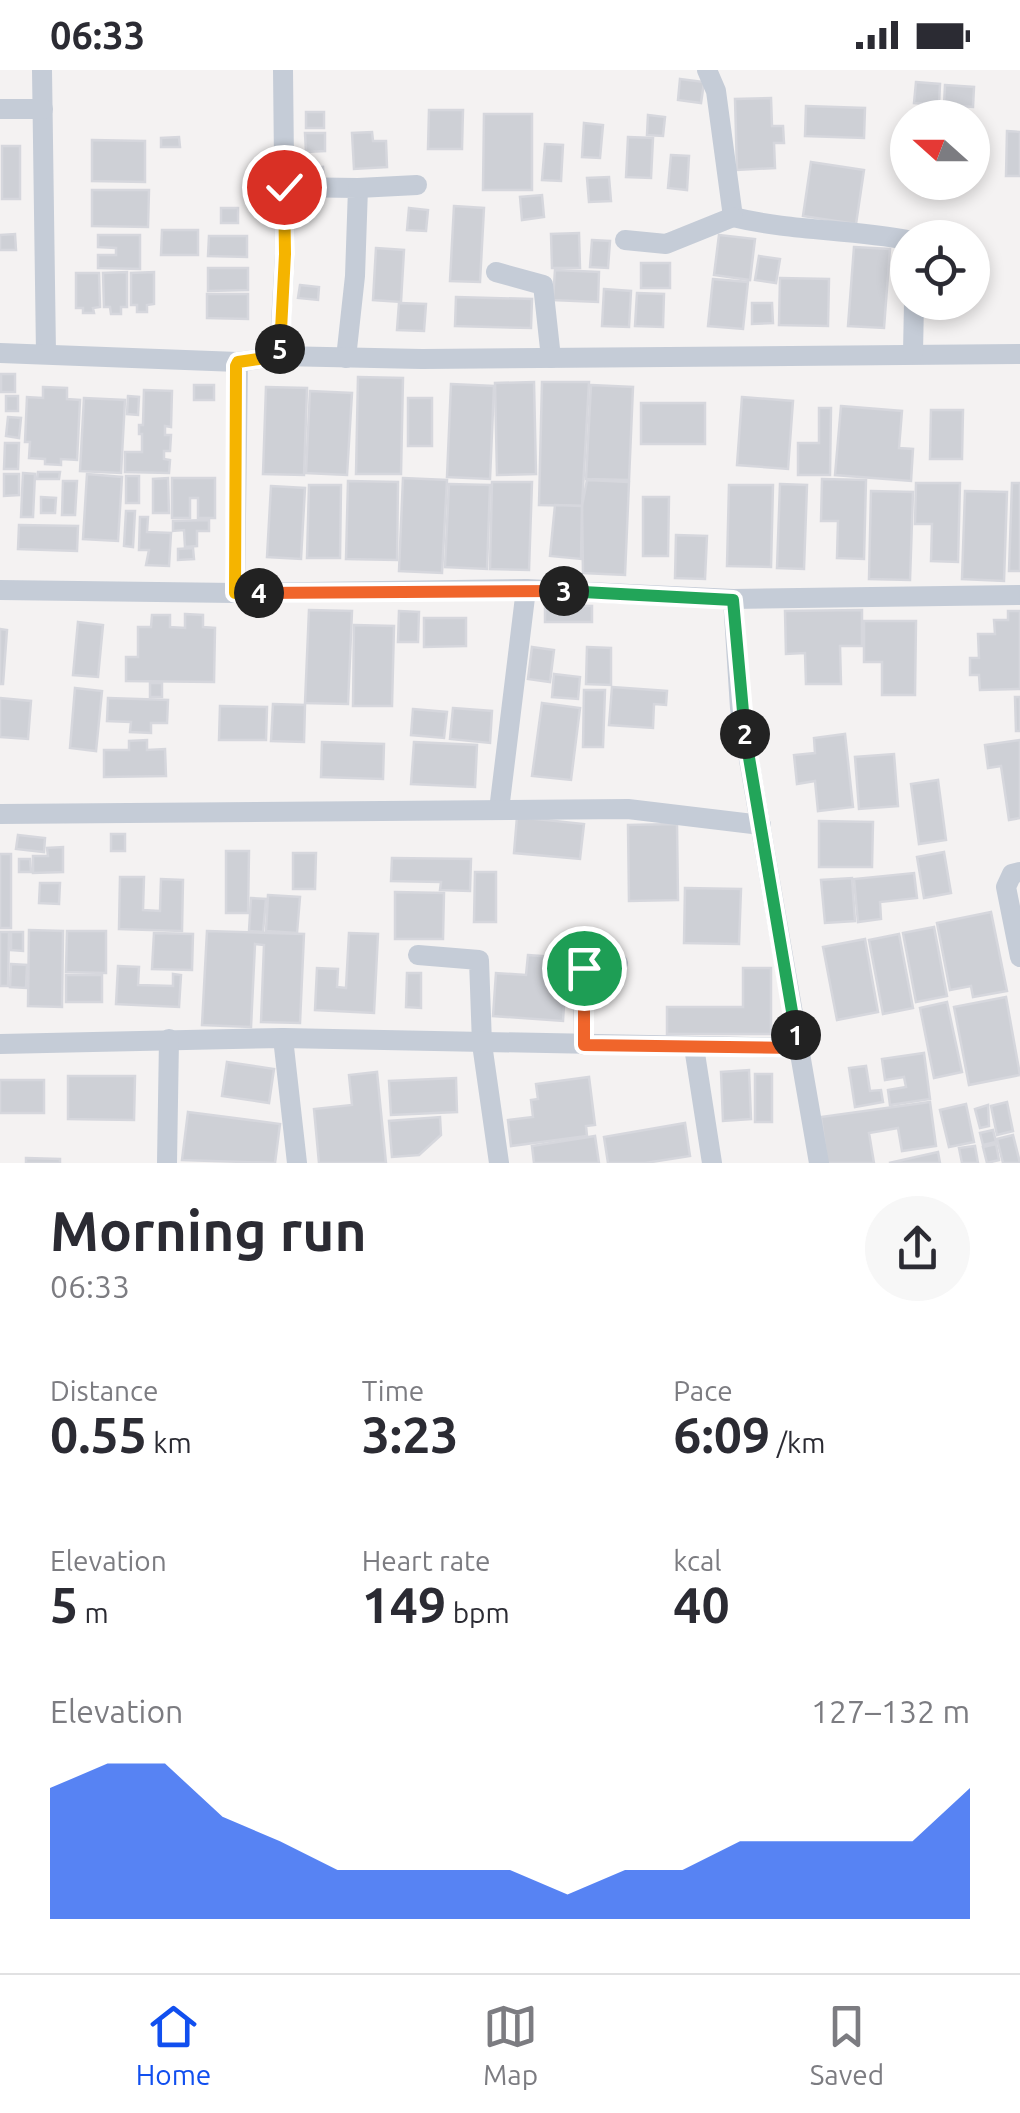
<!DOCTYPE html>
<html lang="en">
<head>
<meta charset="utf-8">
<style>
	:root { --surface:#fff; --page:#f7f7f7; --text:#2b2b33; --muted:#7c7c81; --line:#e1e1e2; --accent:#114fef }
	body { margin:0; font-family:Ubuntu,sans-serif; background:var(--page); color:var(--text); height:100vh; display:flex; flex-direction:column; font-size:38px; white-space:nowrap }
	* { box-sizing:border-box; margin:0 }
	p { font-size:32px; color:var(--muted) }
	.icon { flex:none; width:55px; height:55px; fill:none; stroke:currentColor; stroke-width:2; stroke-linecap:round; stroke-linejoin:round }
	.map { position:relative; height:1093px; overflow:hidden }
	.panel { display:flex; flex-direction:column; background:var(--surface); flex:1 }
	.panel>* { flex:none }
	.needle { width:65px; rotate:291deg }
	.controls { position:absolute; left:890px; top:30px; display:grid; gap:20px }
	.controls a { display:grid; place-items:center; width:100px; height:100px; border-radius:50%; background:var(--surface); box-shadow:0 5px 15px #0003; font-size:50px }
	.pin { position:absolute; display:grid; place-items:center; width:85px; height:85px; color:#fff; margin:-42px; border:5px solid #fff; border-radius:50%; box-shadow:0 2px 10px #0007 }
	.km { position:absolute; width:50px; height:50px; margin:-25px; border-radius:50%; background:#222; color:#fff; font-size:28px; line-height:50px; text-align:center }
	.round { display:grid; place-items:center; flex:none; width:105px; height:105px; border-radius:52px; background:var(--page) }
	.headline { display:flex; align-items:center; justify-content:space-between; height:170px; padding:0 50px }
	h1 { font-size:55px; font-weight:600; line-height:75px }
	.stats { display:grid; grid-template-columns:repeat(3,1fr); gap:15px; height:170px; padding:10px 50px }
	.stats div { display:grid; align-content:center }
	.stats b { font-size:50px; font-weight:600 }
	.stats small { font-size:28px; font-weight:400 }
	.stats p { font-size:28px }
	.chart { height:280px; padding:20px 50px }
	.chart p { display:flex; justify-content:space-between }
	.chart svg { width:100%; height:180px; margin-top:10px; fill:var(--accent); opacity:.7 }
	.status { display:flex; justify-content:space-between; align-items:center; height:70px; padding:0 50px; background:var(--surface); direction:ltr }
	.status svg { height:28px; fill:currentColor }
	.dock { display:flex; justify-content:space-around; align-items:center; height:140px; border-top:2px solid var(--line); background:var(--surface); font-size:28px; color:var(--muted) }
	.dock a { display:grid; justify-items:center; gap:5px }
	.dock .current { color:var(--accent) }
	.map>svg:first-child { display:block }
	.building { fill:#ced0d6; stroke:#d6d7dd; stroke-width:2.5 }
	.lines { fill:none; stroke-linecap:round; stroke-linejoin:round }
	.minor { stroke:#c5ccd7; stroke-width:20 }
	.split-1-casing { stroke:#fff; stroke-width:20 }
	.split-2-casing { stroke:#fff; stroke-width:20 }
	.split-3-casing { stroke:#fff; stroke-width:20 }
	.split-4-casing { stroke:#fff; stroke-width:20 }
	.split-5-casing { stroke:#fff; stroke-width:20 }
	.split-6-casing { stroke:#fff; stroke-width:20 }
	.split-1 { stroke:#f0652b; stroke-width:12 }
	.split-2 { stroke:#22a559; stroke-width:12 }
	.split-3 { stroke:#22a559; stroke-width:12 }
	.split-4 { stroke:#f0652b; stroke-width:12 }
	.split-5 { stroke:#f5b400; stroke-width:12 }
	.split-6 { stroke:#f5b400; stroke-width:12 }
</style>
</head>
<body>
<div class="status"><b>06:33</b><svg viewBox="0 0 49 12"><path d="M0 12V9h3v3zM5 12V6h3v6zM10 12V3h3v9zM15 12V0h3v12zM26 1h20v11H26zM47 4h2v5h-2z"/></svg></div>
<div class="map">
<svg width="1020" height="1093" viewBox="0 0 1020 1093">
	<rect width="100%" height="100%" fill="#f4f2f2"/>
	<g class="building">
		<path d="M680,9L704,12L701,33L678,30Z"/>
		<path d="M916,12L940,14L939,35L914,33Z"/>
		<path d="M945,15L974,17L973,37L944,35Z"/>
		<path d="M771,28L772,56H783L784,73H774L775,98L737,100L735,29Z"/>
		<path d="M806,36L865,38L864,68L805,66Z"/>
		<path d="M429,40H463L462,79H428Z"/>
		<rect x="306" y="42" width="18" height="16"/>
		<path d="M484,44H532V120H483Z"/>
		<path d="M648,45L665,47L663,66L647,65Z"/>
		<path d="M584,53L603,55L600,88L582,87Z"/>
		<path d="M1007,61L1020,62V106H1006Z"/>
		<path d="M372,62L373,71H386L387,97L354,99L352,63Z"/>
		<path d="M305,63H325V81L306,82Z"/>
		<path d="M179,67L180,77H161V68Z"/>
		<path d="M628,67L653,68L651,108L626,107Z"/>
		<path d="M92,70L145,71V112L92,111Z"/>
		<path d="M545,74L563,75L561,111L542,110Z"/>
		<rect x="2" y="76" width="18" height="53"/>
		<path d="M671,85L689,86L687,120L668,118Z"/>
		<path d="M811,92L864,100L856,154L803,146Z"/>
		<path d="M323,97L324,109L306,110L305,99Z"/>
		<path d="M609,107L611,131L589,132L587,108Z"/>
		<path d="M92,120H149L148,157L92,156Z"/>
		<path d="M542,125L544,147L522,150L520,127Z"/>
		<path d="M454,136L484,138L480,212L450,211Z"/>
		<rect x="221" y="138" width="17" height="15"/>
		<path d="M409,138L428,140L426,161L407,160Z"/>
		<path d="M162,160H198V185H161Z"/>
		<path d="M579,163L580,198H552L551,164Z"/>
		<path d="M15,164L16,180H0V165Z"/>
		<path d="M98,165H140V199L98,198V185H116V178L98,177Z"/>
		<path d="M719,165L755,169L750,210L714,205Z"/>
		<path d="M209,166H247V187L208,186Z"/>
		<path d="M592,170L610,171L608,198L590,197Z"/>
		<path d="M854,177L890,179L884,258L848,256Z"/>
		<path d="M376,178L404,180L401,232L373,230Z"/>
		<path d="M759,186L780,189L776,213L755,210Z"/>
		<rect x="641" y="193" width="29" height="25"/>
		<path d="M208,198H248V220L208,221Z"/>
		<path d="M555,200L599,202L598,232L553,230Z"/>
		<path d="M127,202V237H121V244H111L110,237H104L103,203Z"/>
		<path d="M154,202V234L147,235V242H137V235H131V203Z"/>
		<path d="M76,203H99L100,237L93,238L94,243H83V238H76Z"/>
		<path d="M780,208L829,209L828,256L779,255Z"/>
		<path d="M713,209L748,212L743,259L708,256Z"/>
		<path d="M300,215L319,217L318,230L298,228Z"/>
		<path d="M604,219L631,221L629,257L602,256Z"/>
		<path d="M637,223L664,224L663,257L635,256Z"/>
		<path d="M207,224H248V249L207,248Z"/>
		<path d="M456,227L532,229L531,258L455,256Z"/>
		<path d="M399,233L426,234L424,261L397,260Z"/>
		<path d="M752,233H772L773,253L752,254Z"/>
		<rect x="1" y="304" width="14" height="18"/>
		<path d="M358,307L403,308L401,404H356Z"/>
		<path d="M534,312L536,404L497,405L495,313Z"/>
		<path d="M542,312H589L582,436L539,435Z"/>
		<path d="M451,314L494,316L490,409L447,407Z"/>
		<rect x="194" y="315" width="20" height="15"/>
		<path d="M591,315L633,317L629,410L586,409Z"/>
		<path d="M43,317L67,318V329L80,330L77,390L61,389V395L45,394V389L29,388L30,372H25L27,327L43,328Z"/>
		<path d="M266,317L307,318L304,405L263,404Z"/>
		<path d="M144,320L172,321L171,357L165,356V365H171L170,381H164V389L170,390L169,403L125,402V382H142V364H139V355H143Z"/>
		<path d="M310,321L352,323L347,405L306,403Z"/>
		<rect x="6" y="326" width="12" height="15"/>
		<path d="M128,326L139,327L138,345L127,344Z"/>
		<path d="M742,327L793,331L788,399L737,395Z"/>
		<path d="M84,328L125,330L121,403L80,401Z"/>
		<rect x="408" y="328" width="24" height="48"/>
		<rect x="641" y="333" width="64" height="41"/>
		<path d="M841,336L902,341L899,378L913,379L911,411L835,405Z"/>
		<path d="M819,338H831L830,405H798V373H819Z"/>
		<path d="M931,340H963L962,389H930Z"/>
		<path d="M8,347L21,348L19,368L6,366Z"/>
		<path d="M5,373H19L18,399H4Z"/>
		<path d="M38,402H60L59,409H37Z"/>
		<path d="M23,403L35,404L33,447H21Z"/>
		<path d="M4,404H19V425L4,426Z"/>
		<path d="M87,404L122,407L118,471L83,469Z"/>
		<rect x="126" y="406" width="13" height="27"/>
		<path d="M168,408L169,443H153V409Z"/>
		<path d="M172,408H215V448H198V428H190V448H172Z"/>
		<path d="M403,408L447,410L442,503L399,501Z"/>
		<path d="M822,409L866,410L864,489L837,488L838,451H821Z"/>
		<path d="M587,410L629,412L625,505L583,503L582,436Z"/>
		<path d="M63,411H77L75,445H62Z"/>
		<path d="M348,411L398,412L397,490L346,489Z"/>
		<path d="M492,412H532L529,500L490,499Z"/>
		<path d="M916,413H960L958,492L931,491L932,454H915Z"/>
		<path d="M1012,413H1020V501H1009Z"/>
		<path d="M449,414L490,415L487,499L445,497Z"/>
		<path d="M780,414L807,415L804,499L777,498Z"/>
		<path d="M309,415H341L340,488H307Z"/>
		<path d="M729,415H773L771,497L727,496Z"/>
		<path d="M271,416L305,418L301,489L267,487Z"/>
		<path d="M871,421L913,422L910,510L869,509Z"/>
		<path d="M965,421L1007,422L1004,511L962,509Z"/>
		<path d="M41,427L56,428L55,443H41Z"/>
		<path d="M643,427H669L668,486H643Z"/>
		<path d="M555,435L582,436L581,489L550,486Z"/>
		<path d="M126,441H135L133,477L124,476Z"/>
		<path d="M140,447H148L147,462L171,463L169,496L146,495L149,480H139Z"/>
		<path d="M209,450V461H197V476L185,477L184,460L173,461V451Z"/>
		<path d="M19,455L78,456L77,481L18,479Z"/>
		<path d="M676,465L707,466L705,509L675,508Z"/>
		<path d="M193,478L194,489L178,490V479Z"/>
		<path d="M545,535L592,536V552H545Z"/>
		<path d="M309,540L352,541L348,634L305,633Z"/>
		<path d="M862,540V576H840L841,614H806L805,583L786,584L785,541Z"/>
		<path d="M399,541L419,542L418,572H398Z"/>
		<path d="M1008,541H1020V619L980,620L979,605H970V588H979L978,564H995L994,550H1008Z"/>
		<path d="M185,544L203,545V557L215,558L214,612L126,611V587H138V557H151L152,545H170V557L185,558Z"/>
		<path d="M424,548H466V576L424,577Z"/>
		<path d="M864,551H916L915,625H882V592H864Z"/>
		<path d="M78,552L103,555L98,607L73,605Z"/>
		<path d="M354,555L394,556L392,636H353Z"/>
		<path d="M0,559L7,560L3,614H0Z"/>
		<path d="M532,577L554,580L550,612L528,609Z"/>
		<path d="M587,577L611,578V615L586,614Z"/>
		<path d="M554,604L580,607L578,629L552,627Z"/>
		<rect x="150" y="613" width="12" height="14"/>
		<path d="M612,617L667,621L666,635L654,634L653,658L609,655Z"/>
		<path d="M75,618L102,621L96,681L70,678Z"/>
		<path d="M584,620H605L603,677H583Z"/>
		<path d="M1015,627H1020V661H1016Z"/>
		<path d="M0,628L31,631L28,669L0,667Z"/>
		<path d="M108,628L168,630L167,653H151V663L130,662L131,652L107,651Z"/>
		<path d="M542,633L580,638L571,710L532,706Z"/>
		<path d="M273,634L305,635L304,672L271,671Z"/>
		<path d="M220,636L267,637L266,670H219Z"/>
		<path d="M453,638L492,641L490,673L450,669Z"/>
		<path d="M413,639L447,642L444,668L411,665Z"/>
		<path d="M845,664L853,737L818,741L815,711L797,714L794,685L815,683L814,668Z"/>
		<path d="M147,670V680L165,679L166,706L104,707V680H129V671Z"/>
		<path d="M1020,670V748L1009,750L1001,696L988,698L985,675Z"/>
		<path d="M322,672L384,674L383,709L321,707Z"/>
		<path d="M414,672L477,675L475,717L411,714Z"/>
		<path d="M894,684L898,736L859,739L855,687Z"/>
		<path d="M938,710L946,770L919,774L911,714Z"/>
		<path d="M517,747L584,754L580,789L514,783Z"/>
		<path d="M819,751L873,752L872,797H819Z"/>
		<path d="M677,754L678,830L629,831L628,755Z"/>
		<rect x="111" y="764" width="14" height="17"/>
		<path d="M18,765L45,768L44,782L16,779Z"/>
		<path d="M63,777V802L33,803V786H48L47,778Z"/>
		<path d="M226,781H249L248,843H226Z"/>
		<path d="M944,782L951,823L924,828L917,787Z"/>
		<path d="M293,783H316L315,819H293Z"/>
		<rect x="0" y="784" width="11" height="74"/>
		<path d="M392,788L471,789L470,821L440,820L441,812L391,811Z"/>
		<path d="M19,789H30L31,802H19Z"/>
		<path d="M475,802H496V852H474Z"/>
		<path d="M914,803L917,828L880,832L881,849L858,852L854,809Z"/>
		<path d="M120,807H144L143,840L160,841L161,809L183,810L182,861L119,859Z"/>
		<path d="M852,808L855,851L825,853L821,810Z"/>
		<path d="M40,813H60L59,834L39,833Z"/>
		<path d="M685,818L741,819L739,874L684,873Z"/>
		<path d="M395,822L444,823L443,869H395Z"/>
		<path d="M268,825L300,827L297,863L266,861Z"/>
		<path d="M251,828L266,829L263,862L249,861Z"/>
		<path d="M991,842L1007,921L973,927L971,916L950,920L937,853Z"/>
		<path d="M934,857L947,926L916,932L903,863Z"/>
		<path d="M29,860L63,861L62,937L28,936Z"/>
		<path d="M67,861H106V903L66,902Z"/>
		<path d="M207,861L304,864L300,953L261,952L264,875L255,874L251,957L202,955Z"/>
		<path d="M0,862H9L8,916H0Z"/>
		<path d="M11,862H23V881L11,880Z"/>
		<path d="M154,863L193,864L192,900L152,899Z"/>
		<path d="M349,863L378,864L374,943L315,940L317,898L338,899L337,917L346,918Z"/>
		<path d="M899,864L913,938L883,944L869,870Z"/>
		<path d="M865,869L878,942L837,950L823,877Z"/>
		<path d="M528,885L567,888L563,951L493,946L496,903L526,905Z"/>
		<path d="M11,894L27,895L26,918L10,917Z"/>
		<path d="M118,896L139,897L138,915L173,916V904L181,905L179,937L116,934Z"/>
		<path d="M743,898H771V964H667V937H743Z"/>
		<path d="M407,903H421V938L406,937Z"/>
		<rect x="66" y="905" width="36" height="27"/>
		<path d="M1006,927L1020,1005L969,1015L954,937Z"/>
		<path d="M947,932L962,1002L934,1008L920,938Z"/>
		<path d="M924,983L930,1029L890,1035L888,1020L906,1017L904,1007L885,1010L882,989Z"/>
		<path d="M227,992L274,999L269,1033L222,1026Z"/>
		<path d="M866,996L870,1021L881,1020L883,1032L855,1037L849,998Z"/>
		<path d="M749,1000L751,1049L723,1051L721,1002Z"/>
		<path d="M377,1002L386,1093H319L314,1039L352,1035L349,1005Z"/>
		<rect x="755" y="1004" width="17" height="48"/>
		<path d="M68,1006H135L134,1050L68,1049Z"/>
		<path d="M589,1007L595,1055L586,1056L587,1066L511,1076L508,1050L533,1047L531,1030L538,1029L536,1014Z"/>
		<path d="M456,1008L457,1042L391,1045L389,1011Z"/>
		<rect x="0" y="1010" width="44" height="33"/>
		<path d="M930,1032L936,1076L902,1081L898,1058L869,1063L874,1093H827L821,1047Z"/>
		<path d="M1007,1032L1013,1061L997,1065L991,1036Z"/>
		<path d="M966,1034L974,1072L949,1077L940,1040Z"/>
		<path d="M988,1035L989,1056L980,1058L975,1039Z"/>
		<path d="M188,1042L280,1054L275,1093L182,1090Z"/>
		<path d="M440,1047L441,1065L419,1085L392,1087L389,1051Z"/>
		<path d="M685,1053L690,1086L645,1093H608L604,1067Z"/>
		<path d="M993,1060L996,1072L983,1075L980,1063Z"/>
		<path d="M1013,1065L1020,1093H1003L997,1069Z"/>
		<path d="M595,1066L599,1093H534L532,1076Z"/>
		<path d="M996,1074L999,1090L987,1093L983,1077Z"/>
		<path d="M975,1076L978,1093H962L959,1078Z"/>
		<path d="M938,1082L940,1093H889Z"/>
		<path d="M26,1088L60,1089V1093H26Z"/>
	</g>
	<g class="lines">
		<g class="minor">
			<path d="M42,0L46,284"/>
			<path d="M707,0L716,21L733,147C790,161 850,159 908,170"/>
			<path d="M0,39H43"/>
			<path d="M283,117L358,118L355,206L346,288"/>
			<path d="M358,118L417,115"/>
			<path d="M625,170L666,174L733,147"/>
			<path d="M496,202L543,215L551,288"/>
			<path d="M0,283L238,292L279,286L422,289L1020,284"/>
			<path d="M913,283L914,232"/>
			<path d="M279,286L285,184L283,0"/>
			<path d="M0,520L235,523L526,519L733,529L1020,525"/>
			<path d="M235,523L238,292"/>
			<path d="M733,529L740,638L819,1093"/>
			<path d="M499,740L526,519"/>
			<path d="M0,744L628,739L761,755"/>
			<path d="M1020,802L1012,804L1006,817L1020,887"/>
			<path d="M418,885L479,890L482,974L499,1093"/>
			<path d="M283,968L297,1093"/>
			<path d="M0,974L283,968L798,978"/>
			<path d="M584,975L583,897L618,893"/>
			<path d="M694,977L712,1093"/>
			<path d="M167,1093L169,969"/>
		</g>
	</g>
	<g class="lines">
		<defs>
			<path id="split-1" d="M584,898V975L798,978L796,965"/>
			<path id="split-2" d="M745,664L796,965"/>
			<path id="split-3" d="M564,521L733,530L745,664"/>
			<path id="split-4" d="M259,523L564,521"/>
			<path id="split-5" d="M259,523H235L236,296L238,292L280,286V279"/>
			<path id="split-6" d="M280,279L285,184L284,117"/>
		</defs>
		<use href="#split-1" class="split-1-casing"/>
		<use href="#split-2" class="split-2-casing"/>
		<use href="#split-3" class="split-3-casing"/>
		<use href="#split-4" class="split-4-casing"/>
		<use href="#split-5" class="split-5-casing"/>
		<use href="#split-6" class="split-6-casing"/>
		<use href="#split-1" class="split-1"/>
		<use href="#split-2" class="split-2"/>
		<use href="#split-3" class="split-3"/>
		<use href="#split-4" class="split-4"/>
		<use href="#split-5" class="split-5"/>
		<use href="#split-6" class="split-6"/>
	</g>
</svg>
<div class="controls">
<a><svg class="needle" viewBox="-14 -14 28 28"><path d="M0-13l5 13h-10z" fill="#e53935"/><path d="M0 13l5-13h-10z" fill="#7c7c81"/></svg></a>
<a><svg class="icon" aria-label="locate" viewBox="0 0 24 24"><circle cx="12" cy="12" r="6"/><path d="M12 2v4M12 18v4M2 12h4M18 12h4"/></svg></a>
</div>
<div class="pin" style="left:584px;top:898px;background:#1e9e55"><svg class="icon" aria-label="arrive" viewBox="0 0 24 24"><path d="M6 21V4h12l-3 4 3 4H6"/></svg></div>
<div class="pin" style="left:284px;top:117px;background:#d93025"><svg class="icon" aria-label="check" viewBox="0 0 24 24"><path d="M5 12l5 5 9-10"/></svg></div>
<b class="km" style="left:796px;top:965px">1</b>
<b class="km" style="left:745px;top:664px">2</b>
<b class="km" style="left:564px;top:521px">3</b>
<b class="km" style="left:259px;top:523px">4</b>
<b class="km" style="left:280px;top:279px">5</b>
</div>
<section class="panel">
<div class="headline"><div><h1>Morning run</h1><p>06:33</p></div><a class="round"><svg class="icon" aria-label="share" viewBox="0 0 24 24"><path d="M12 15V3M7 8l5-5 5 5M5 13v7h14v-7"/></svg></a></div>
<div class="stats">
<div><p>Distance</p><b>0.55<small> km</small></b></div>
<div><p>Time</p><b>3:23</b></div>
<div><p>Pace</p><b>6:09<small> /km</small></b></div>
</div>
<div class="stats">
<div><p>Elevation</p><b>5<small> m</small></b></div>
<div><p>Heart rate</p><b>149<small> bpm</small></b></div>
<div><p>kcal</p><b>40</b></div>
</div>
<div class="chart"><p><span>Elevation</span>127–132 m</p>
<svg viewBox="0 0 160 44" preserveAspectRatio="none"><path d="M0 44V12L10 6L20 6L30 19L40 25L50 32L60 32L70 32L80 32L90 38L100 32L110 32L120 25L130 25L140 25L150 25L160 12V44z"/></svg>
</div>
</section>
<nav class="dock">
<a class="current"><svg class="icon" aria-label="home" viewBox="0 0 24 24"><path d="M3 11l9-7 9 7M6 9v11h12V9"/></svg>Home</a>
<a><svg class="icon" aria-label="map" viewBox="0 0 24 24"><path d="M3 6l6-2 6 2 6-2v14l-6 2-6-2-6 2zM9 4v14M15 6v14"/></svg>Map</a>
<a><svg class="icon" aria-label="saved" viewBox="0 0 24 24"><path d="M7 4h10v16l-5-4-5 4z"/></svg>Saved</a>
</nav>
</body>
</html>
